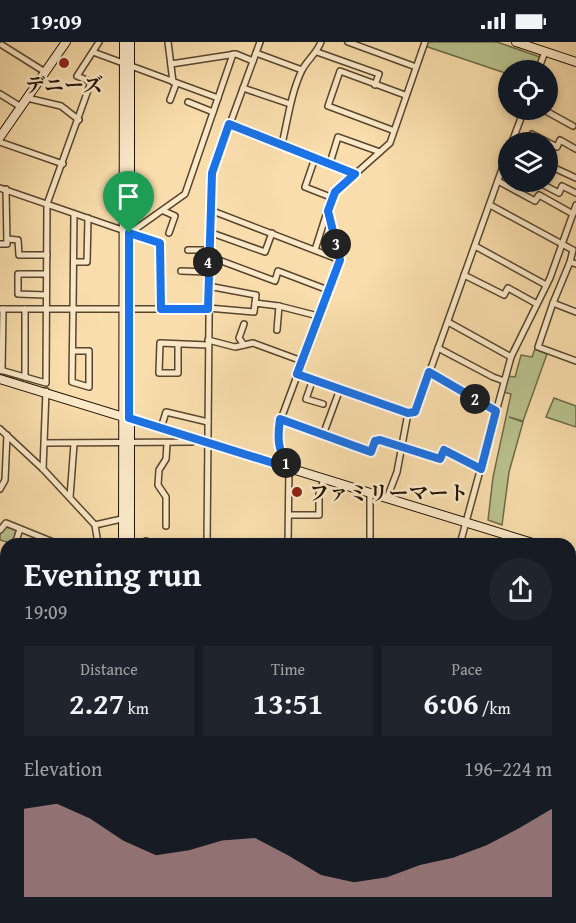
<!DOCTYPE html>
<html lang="en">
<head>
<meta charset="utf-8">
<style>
	:root { --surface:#171b24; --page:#20242c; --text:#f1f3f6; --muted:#9ea1a6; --accent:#c59692 }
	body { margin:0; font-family:"Gentium Book Plus","Noto Serif JP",serif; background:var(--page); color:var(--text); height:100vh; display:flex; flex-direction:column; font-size:22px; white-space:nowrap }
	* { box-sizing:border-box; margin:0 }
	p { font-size:20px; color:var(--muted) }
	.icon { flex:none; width:33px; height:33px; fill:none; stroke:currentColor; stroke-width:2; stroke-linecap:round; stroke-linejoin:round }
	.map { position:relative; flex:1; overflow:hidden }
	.side { position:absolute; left:0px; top:496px; width:576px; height:386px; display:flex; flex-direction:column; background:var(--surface); border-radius:18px 18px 0 0; box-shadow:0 3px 9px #0003 }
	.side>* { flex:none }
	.fabs { position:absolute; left:498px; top:18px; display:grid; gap:12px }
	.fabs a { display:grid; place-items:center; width:60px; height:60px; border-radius:50%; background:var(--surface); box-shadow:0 3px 9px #0003; font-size:30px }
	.pin { position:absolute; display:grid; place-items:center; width:51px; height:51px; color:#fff; margin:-62px -26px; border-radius:50% 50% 50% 0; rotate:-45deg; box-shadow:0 0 6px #0007 }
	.pin .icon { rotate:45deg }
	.km { position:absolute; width:30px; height:30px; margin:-15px; border-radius:50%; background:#222; color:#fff; font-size:16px; line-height:30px; text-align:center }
	.round { display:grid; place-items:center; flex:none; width:63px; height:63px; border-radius:32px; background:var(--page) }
	.headline { display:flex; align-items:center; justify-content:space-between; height:102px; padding:0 24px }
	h1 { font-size:33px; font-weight:800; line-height:45px }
	.metrics { display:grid; grid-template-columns:repeat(3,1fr); gap:9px; height:102px; padding:6px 24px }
	.metrics div { display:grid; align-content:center; border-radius:0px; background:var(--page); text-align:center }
	.metrics b { font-size:30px; font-weight:800 }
	.metrics small { font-size:16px; font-weight:400 }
	.metrics p { font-size:16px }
	.chart { height:168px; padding:12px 24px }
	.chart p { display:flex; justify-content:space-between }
	.chart svg { width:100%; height:108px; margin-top:6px; fill:var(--accent); opacity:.7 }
	.status { display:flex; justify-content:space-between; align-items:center; height:42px; padding:0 30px; background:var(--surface); direction:ltr }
	.status svg { height:16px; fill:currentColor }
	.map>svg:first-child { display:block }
	.green { fill:#b9c28d; stroke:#6d6a48; stroke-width:1.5 }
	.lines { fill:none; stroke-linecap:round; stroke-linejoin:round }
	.stream { stroke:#6d786b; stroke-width:1.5 }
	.street-casing { stroke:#57462e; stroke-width:8 }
	.secondary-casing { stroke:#211304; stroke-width:10 }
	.street { stroke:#fbe9c9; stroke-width:5 }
	.secondary { stroke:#fbe9c9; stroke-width:8 }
	.route-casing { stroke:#fff; stroke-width:12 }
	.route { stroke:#1a73e8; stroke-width:8 }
	.poi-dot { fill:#8f2418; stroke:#fbe9c9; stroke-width:2 }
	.labels { text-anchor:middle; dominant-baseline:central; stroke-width:5; stroke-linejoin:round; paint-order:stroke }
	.poi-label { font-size:20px; font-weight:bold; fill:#211304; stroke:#fbe9c9 }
</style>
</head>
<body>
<div class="status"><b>19:09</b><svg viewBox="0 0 49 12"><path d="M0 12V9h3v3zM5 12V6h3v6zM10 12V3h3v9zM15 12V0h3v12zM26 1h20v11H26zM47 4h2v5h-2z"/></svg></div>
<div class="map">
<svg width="576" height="881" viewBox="0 0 576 881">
	<rect width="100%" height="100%" fill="#f9ddac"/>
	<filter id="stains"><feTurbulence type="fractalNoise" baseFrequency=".00333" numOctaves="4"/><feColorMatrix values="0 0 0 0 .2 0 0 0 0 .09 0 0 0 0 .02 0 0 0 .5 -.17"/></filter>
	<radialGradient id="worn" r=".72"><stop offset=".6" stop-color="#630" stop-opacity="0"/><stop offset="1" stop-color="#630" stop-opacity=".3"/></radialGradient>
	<g class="green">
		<path d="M427,0H497L540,15L535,28H508V32L425,4Z"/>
		<path d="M535,307L547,312L523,379L509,375L523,380L509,430L502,483L488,478L493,435L511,352L503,350L508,334L515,335L521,313L532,315Z"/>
		<path d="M554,356L576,364V385L546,375Z"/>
		<path d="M6,485L17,488L14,502L0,498V492Z"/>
	</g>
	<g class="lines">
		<g class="stream">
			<path d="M0,809L6,810"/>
			<path d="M411,876L443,881"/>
			<path d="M543,881L576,876"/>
		</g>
		<defs>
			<g id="street">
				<path d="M168,0L173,40"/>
				<path d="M260,0L212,131L210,168L340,218"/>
				<path d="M348,0L416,25"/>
				<path d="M2,3L45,30"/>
				<path d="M93,10L218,56"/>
				<path d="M317,10L379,32L375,43"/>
				<path d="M256,11L302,28"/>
				<path d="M171,22L236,12L253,19"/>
				<path d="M538,28L545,10"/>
				<path d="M243,46L290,62"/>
				<path d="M0,52L21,65"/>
				<path d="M27,56L61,64L79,78"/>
				<path d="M170,58L176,42"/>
				<path d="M188,60L213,70"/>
				<path d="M544,68L573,84"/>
				<path d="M229,82L355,132"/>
				<path d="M392,88L328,64L340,29L405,53"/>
				<path d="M0,100L63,122"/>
				<path d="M512,100L524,68"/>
				<path d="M529,100L532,92L557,105L560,98L576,107"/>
				<path d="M282,102C288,77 291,51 302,28C308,17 317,11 321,0"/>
				<path d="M315,116L305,145L333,156"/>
				<path d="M330,121L338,95L380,110"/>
				<path d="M548,123L576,136"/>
				<path d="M498,139L535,159L539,153L573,172"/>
				<path d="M538,140L559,151L562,144L576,151"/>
				<path d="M0,146L160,201L161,267"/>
				<path d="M490,163L573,208L570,220L576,222"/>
				<path d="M164,169L175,174L169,191"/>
				<path d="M209,190L265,210L272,191"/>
				<path d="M130,191L185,152L233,12"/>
				<path d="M7,197L18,198L19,213H47"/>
				<path d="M0,202H7L6,147"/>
				<path d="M475,204L546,243"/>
				<path d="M188,208H209"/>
				<path d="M315,208L327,170"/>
				<path d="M208,214L275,239L278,229L328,248"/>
				<path d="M74,220H87L88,176"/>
				<path d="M181,229L208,230"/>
				<path d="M464,233L504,253L508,246L537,262"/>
				<path d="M208,244L256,253L255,261"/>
				<path d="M46,253L18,252V232H46"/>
				<path d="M553,261L570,220"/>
				<path d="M208,266L254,270L255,261L279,264L318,274"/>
				<path d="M0,267H208"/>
				<path d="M25,267V335"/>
				<path d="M73,267L72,340L89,345V309H73"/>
				<path d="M73,267L74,172"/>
				<path d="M576,270L553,261L538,305L576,319"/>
				<path d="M448,280L511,315"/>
				<path d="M244,282L239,296L244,303"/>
				<path d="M277,288L279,264"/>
				<path d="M208,298L235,305L253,301L302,319"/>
				<path d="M178,302V331H159L160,301L208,303"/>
				<path d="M438,306L493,335L504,339"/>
				<path d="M0,328L46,341L47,162L91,40L77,34L99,0"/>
				<path d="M2,329L3,267"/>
				<path d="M429,331L496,369"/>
				<path d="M298,332L408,371H415L508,110"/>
				<path d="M313,337L306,357L323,362"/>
				<path d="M281,377L371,410L375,399L380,398L440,417L444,408L481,427"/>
				<path d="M161,386L166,370L208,380"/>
				<path d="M0,387L43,427L95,483L98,502"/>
				<path d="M323,393L340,347"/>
				<path d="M45,401L192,400L194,396"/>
				<path d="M43,427L46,349"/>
				<path d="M0,447L5,438L7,393"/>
				<path d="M70,455L74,402"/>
				<path d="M387,456L397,430L408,371"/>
				<path d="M289,473H319V452L324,437"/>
				<path d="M95,483L126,476"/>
				<path d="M166,484V455L158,443L159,428L166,417L167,402"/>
				<path d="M0,488L6,481L58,502"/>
				<path d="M146,499V502"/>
				<path d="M15,502L20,487"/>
				<path d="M207,502L210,168"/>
				<path d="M288,502L289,426L280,411L277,398L281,377L340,218L328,169L335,150L390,101L425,0"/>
				<path d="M370,502V451"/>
				<path d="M460,502L511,315L550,236L576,163"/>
				<path d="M570,538H576"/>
				<path d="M0,556L6,535"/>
				<path d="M0,576L6,578"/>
				<path d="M0,653L6,634"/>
				<path d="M0,667L6,669"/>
				<path d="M0,726L6,706"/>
				<path d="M0,744V780"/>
				<path d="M5,881V815"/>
				<path d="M45,881V876"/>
				<path d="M84,881V876"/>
			</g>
			<g id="secondary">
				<path d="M130,0V502"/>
				<path d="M516,0L576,20"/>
				<path d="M0,95L66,0"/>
				<path d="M0,337L536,502"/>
				<path d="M123,502L124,0"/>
				<path d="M570,513L576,515"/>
				<path d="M122,881V876"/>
				<path d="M129,881V876"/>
			</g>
		</defs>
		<use href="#street" class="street-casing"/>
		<use href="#secondary" class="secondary-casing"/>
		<use href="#street" class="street"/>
		<use href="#secondary" class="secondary"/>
	</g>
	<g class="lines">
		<defs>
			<path id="route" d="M229,82L355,132L335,150L328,169L340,218L297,332L408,371L415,370L429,330L496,369L481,427L444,408L440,417L380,398L375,399L371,410L280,377C277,398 278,408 289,426L129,376V191L160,201L161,267H208L212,131Z"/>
		</defs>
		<use href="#route" class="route-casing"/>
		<use href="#route" class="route"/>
	</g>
	<g class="poi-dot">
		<circle cx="64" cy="21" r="6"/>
		<circle cx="297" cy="450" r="6"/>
	</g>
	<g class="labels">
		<g class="poi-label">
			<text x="64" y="42">デニーズ</text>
			<text x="309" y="450" text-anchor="start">ファミリーマート</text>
		</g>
	</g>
	<rect width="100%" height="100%" filter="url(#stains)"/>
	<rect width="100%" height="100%" fill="url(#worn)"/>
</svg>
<div class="fabs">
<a><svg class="icon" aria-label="locate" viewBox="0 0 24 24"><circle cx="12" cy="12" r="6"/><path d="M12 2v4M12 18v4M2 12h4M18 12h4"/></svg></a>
<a><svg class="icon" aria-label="layers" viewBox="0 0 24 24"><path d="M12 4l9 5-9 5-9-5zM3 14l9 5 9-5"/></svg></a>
</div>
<div class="pin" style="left:129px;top:191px;background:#1e9e55"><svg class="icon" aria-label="arrive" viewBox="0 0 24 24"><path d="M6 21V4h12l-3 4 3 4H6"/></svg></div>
<b class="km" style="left:286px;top:421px">1</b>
<b class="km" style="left:475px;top:357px">2</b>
<b class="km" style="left:336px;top:202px">3</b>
<b class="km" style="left:208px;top:220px">4</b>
<section class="side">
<div class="headline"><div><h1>Evening run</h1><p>19:09</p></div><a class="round"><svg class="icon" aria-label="share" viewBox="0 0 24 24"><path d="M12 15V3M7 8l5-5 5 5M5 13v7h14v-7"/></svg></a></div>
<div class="metrics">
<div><p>Distance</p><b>2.27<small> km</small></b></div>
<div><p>Time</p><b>13:51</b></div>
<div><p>Pace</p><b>6:06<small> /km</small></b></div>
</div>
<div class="chart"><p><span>Elevation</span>196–224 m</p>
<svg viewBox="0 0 160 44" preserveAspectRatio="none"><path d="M0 44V8L10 6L20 12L30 21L40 27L50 25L60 21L70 20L80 27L90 35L100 38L110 36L120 31L130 28L140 23L150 16L160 8V44z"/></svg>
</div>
</section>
</div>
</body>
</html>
